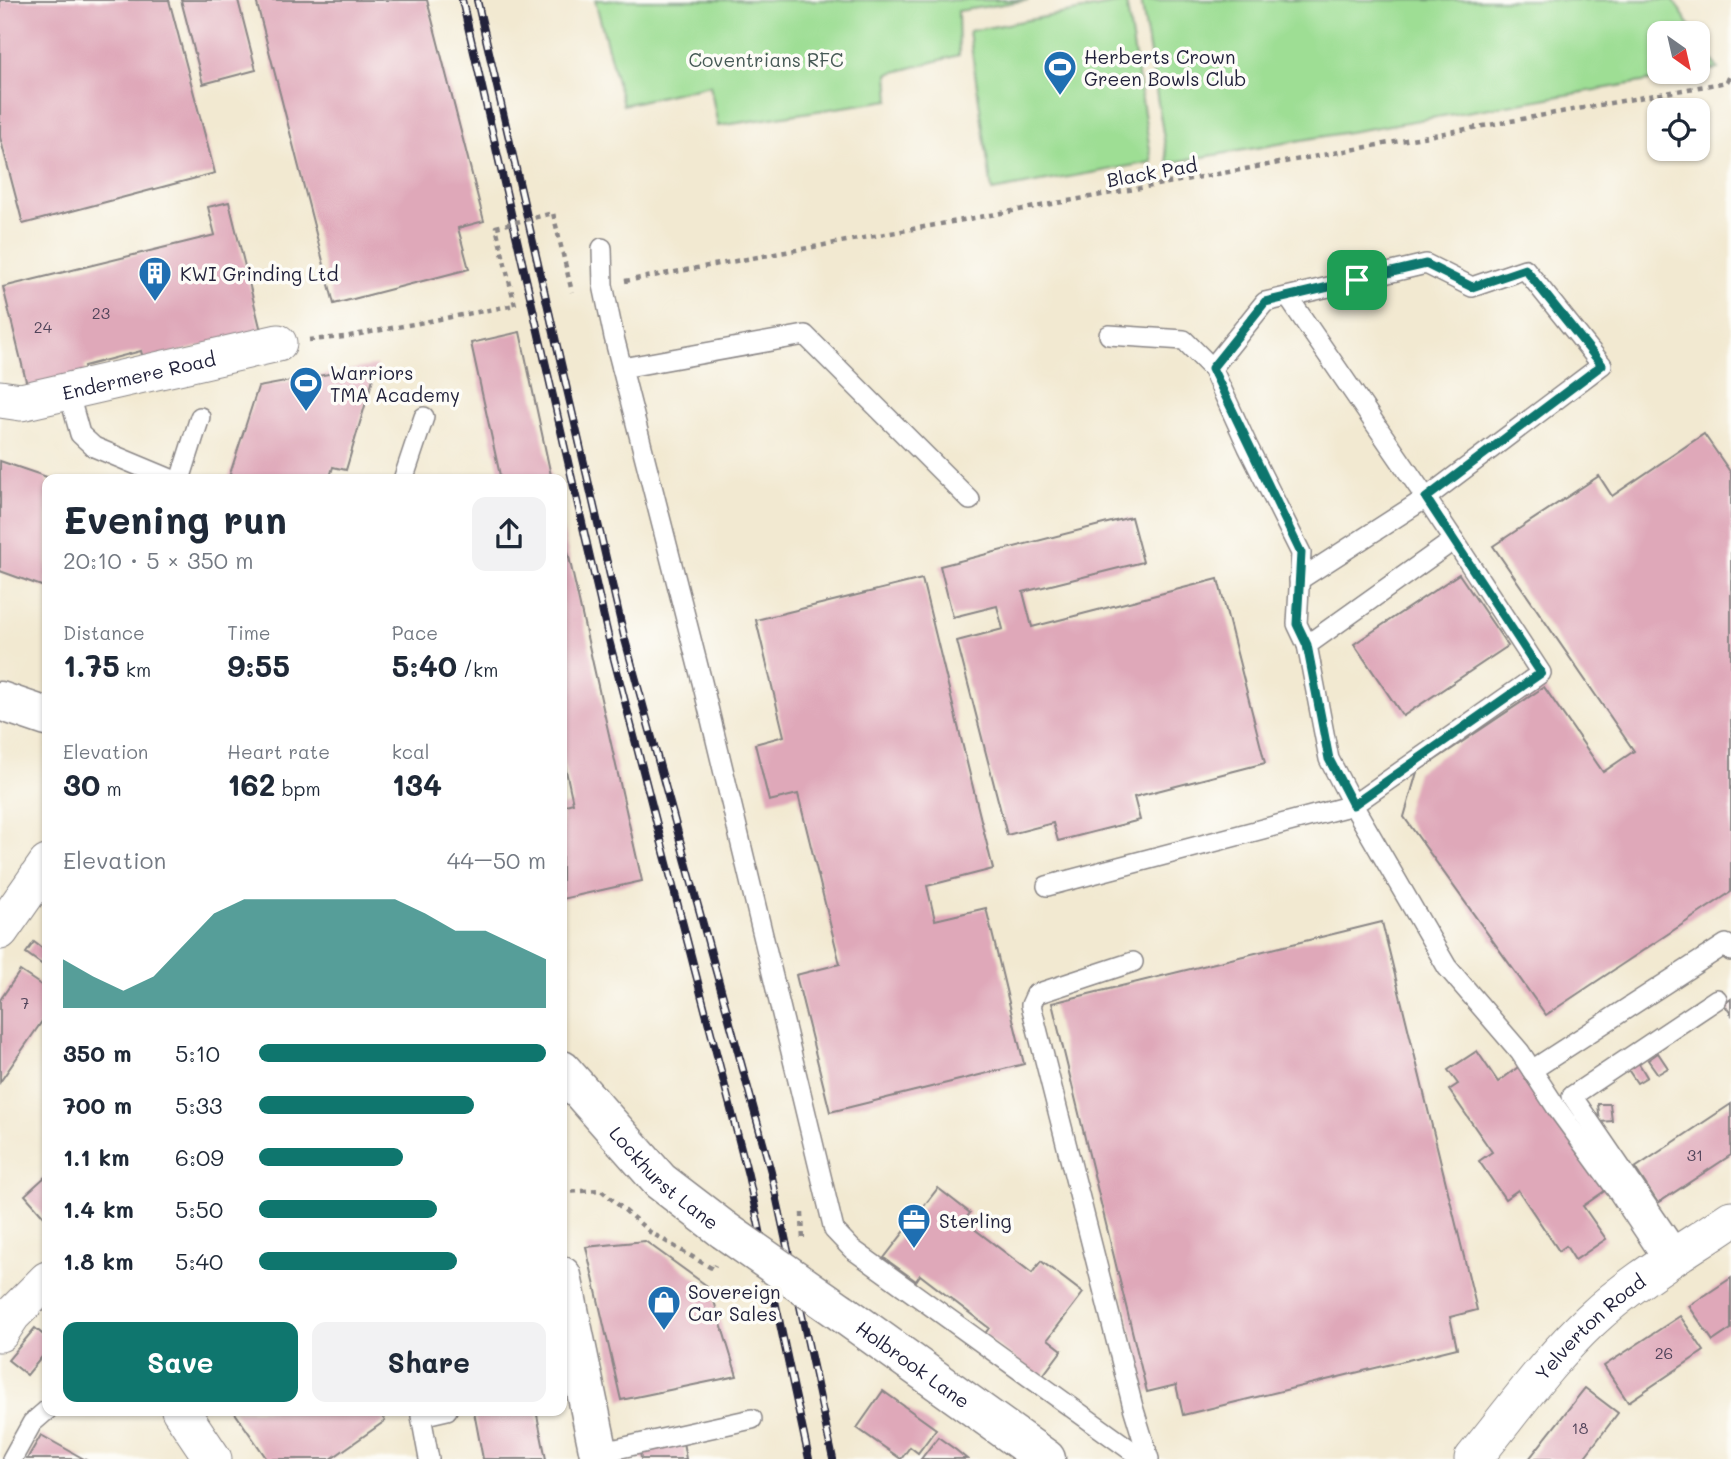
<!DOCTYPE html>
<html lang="en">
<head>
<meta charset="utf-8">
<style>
	:root { --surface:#fff; --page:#f2f2f3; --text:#1f2937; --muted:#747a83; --accent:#0f766e }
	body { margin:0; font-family:Mali,sans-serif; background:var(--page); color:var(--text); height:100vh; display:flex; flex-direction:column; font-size:26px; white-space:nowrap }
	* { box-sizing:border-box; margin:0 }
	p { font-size:23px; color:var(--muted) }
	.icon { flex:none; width:38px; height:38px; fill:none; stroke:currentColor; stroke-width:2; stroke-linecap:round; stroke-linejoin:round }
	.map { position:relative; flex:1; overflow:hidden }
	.sheet { position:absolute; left:42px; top:474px; width:525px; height:942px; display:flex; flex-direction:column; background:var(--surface); border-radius:14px; box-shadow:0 2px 5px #0004 }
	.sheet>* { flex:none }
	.needle { width:46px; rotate:146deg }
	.buttons { position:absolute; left:1647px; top:21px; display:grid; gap:14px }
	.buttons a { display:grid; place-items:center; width:63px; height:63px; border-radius:14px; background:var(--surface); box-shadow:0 2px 5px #0004; font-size:35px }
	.pin { position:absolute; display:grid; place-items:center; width:60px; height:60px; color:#fff; margin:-30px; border-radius:14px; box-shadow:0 4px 10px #0006 }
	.round { display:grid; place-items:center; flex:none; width:74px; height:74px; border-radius:14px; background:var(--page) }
	.overview { display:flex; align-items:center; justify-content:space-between; height:119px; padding:0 21px }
	h1 { font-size:38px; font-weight:700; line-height:52px }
	.stats { display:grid; grid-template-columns:repeat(3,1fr); gap:10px; height:119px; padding:7px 21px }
	.stats div { display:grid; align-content:center }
	.stats b { font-size:30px; font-weight:700 }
	.stats small { font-size:19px; font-weight:400 }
	.stats p { font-size:19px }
	.chart { height:196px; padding:14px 21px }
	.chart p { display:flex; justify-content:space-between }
	.chart svg { width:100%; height:126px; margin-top:7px; fill:var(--accent); opacity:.7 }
	.action { display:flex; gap:14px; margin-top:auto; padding:14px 21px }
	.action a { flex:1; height:80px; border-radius:14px; background:var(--accent); color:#fff; font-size:28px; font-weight:700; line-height:80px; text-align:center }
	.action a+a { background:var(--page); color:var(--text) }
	ul { padding:0 21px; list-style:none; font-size:23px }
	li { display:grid; grid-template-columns:112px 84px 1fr; align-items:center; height:52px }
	li i { height:18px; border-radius:9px; background:var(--accent) }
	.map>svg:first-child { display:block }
	.green { fill:#9ede94; stroke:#608068; stroke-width:2 }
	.building { fill:#dfa8b9 }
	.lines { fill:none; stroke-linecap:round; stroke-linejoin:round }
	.service-casing { stroke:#8a8686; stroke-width:22 }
	.minor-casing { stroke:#8a8686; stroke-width:39 }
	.tertiary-casing { stroke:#8a8686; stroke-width:41 }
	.secondary-casing { stroke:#8a8686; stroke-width:41 }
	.path { stroke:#8a8686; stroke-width:4.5; stroke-dasharray:5 5; stroke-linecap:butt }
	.service { stroke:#fff; stroke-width:19 }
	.minor { stroke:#fff; stroke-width:37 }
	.tertiary { stroke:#fff; stroke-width:38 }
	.secondary { stroke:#fff; stroke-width:38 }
	.rail-casing { stroke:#22223b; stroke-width:8 }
	.rail { stroke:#fdfcf7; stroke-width:5; stroke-dasharray:16; stroke-linecap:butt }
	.secondary-bridge-casing { stroke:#8a8686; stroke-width:41; stroke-linecap:butt }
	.path-bridge { stroke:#8a8686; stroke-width:4.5; stroke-dasharray:5 5; stroke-linecap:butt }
	.secondary-bridge { stroke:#fff; stroke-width:38 }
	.route-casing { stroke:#fff; stroke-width:14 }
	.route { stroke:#0f766e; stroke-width:9 }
	.labels { text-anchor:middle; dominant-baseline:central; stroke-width:7; stroke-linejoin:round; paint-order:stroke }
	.number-label { font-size:16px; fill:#51445a }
	.poi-label { font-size:19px; fill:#22223b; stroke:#fdfcf7; text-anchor:start }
	.park-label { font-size:19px; fill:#475a56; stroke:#fdfcf7 }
	.street-label { font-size:19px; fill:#22223b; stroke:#fdfcf7 }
</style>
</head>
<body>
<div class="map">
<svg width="1731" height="1459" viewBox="0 0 1731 1459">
	<rect width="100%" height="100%" fill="#fdfcf7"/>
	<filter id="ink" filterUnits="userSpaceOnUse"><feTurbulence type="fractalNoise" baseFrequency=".0143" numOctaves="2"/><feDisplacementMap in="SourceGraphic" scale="14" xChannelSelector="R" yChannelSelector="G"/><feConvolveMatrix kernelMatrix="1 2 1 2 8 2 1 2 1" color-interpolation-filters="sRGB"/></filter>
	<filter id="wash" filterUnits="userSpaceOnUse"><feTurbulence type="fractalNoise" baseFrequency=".00686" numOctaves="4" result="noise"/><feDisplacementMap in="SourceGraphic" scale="28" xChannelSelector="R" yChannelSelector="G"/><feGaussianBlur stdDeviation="1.57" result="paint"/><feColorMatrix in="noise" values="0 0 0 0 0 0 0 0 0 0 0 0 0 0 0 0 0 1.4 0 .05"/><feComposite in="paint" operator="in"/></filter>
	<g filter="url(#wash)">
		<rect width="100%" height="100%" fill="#f2e9d1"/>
		<g class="green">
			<path d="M595,0H1029L958,11L959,55L888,74L890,100L718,126L710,85L623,105Z"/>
			<path d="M1141,0H1673L1695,33H1659V72H1698V37L1718,69L1168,163Z"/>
			<path d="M1126,2L1152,162L992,191L969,31Z"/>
		</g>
		<g id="blocks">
			<g class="building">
				<path d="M0,0H169L215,173L23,224L0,137Z"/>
				<path d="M181,0H238L256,70L203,84Z"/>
				<path d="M256,0H427L484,221L458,228L469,269L334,304Z"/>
				<path d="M229,202L261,331L144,361L141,351L84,366L86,374L28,389L3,287L215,235L208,207Z"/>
				<path d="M520,332L552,480H501L471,343Z"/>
				<path d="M377,365L346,470L333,467L329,480H228L258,387Z"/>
				<path d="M1704,434L1731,473V892L1546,1015L1404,817L1417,772L1544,687L1603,772L1634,751L1493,546L1599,476L1612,496Z"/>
				<path d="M0,461L47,477V588L0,571Z"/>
				<path d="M1131,517L1143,562L1023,592L1032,627L1218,579L1265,763L1134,797L1140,820L1058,841L1053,823L1007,835L957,641L1003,629L997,606L953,617L940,566Z"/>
				<path d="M562,526L642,881L562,899V806L573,803L562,752Z"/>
				<path d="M1459,574L1508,646L1403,716L1354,644Z"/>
				<path d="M922,579L993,869L927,886L935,920L986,908L1024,1064L830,1112L796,975L840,964L798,794L769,801L755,744L784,736L756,620Z"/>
				<path d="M1382,922L1477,1310L1450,1317L1457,1348L1183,1415L1176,1385L1147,1392L1052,1003Z"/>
				<path d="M34,942L47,952V968L26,953Z"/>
				<path d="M20,971L47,989V1014L0,1082V1000Z"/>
				<path d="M1731,999V1014L1724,1004Z"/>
				<path d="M1477,1051L1498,1082L1521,1065L1606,1190L1583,1206L1606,1239L1575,1260L1566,1246L1559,1251L1518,1190L1505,1199L1479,1161L1492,1152L1449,1090L1458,1084L1448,1070Z"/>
				<path d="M1658,1053L1668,1068L1658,1074L1648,1060Z"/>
				<path d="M1638,1062L1647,1077L1637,1083L1627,1068Z"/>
				<path d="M1598,1104H1610L1612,1121L1600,1122Z"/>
				<path d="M1731,1104V1155L1658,1203L1635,1168Z"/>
				<path d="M47,1175V1220L25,1195Z"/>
				<path d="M938,1188L970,1213L964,1221L1032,1273L1041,1261L1083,1293L1048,1339L1062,1350L1041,1378L984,1335L989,1328L920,1275L916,1281L884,1258Z"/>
				<path d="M645,1241L710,1288L737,1376L621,1400L586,1247Z"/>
				<path d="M1731,1278V1329L1713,1341L1689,1306Z"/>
				<path d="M1680,1316L1704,1351L1628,1402L1604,1366Z"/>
				<path d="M35,1328L47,1338V1351L27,1375L8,1360Z"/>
				<path d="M1585,1388L1618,1413L1590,1450L1583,1459H1529Z"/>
				<path d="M883,1391L936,1429L918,1453L910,1447L901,1459L857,1428Z"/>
				<path d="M233,1410H378L385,1421L331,1459H267Z"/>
				<path d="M481,1410H536L546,1459H483L474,1412Z"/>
				<path d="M41,1435L84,1459H27Z"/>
				<path d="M938,1437L956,1450L967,1459H921Z"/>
				<path d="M683,1442L686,1459H641L640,1451Z"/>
			</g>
		</g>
	</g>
	<g filter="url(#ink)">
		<use href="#blocks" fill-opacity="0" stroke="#8a8686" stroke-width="2"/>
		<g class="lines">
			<defs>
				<g id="service">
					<path d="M602,248L603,285L614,337L702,682L834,1230L852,1249L1143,1459"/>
					<path d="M1288,297L1426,498L1299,580"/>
					<path d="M1109,335L1184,340L1212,368L1248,447L1301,553L1297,624L1307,645"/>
					<path d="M622,368L805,335L970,500"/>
					<path d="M1212,368L1265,302L1426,264L1472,287L1525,269L1602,365L1426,498L1454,540"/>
					<path d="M68,391L80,434L94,447L173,480"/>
					<path d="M180,480L200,417"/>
					<path d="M403,480L424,417"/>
					<path d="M1047,886L1353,805L1329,759L1307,645L1454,540L1541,673L1353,805L1447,967L1520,1052L1556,1107L1618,1192L1666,1264"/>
					<path d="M1133,962L1036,994L1031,1005L1133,1407L1149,1459"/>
					<path d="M1532,1070L1726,944L1731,951"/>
					<path d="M1680,1254L1572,1096L1717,999"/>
					<path d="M598,1453L752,1419"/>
					<path d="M12,1459L32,1423L47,1410"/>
					<path d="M429,1459L421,1416L447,1410"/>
				</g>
				<g id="minor">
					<path id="s1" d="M0,399L21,402L278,343"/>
					<path d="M0,931L47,864"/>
					<path d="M0,1333L12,1315L47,1280"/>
					<path d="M180,1410L213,1459"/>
					<path id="s2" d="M1473,1459C1511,1413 1547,1361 1591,1320C1632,1281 1684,1251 1731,1219"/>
				</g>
				<path id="tertiary" d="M562,1276L600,1459"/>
				<g id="secondary">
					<path d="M0,701L47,717"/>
					<path id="s3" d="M562,1070L660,1181L724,1230"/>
					<path id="s4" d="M841,1312L1046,1459"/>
				</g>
			</defs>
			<use href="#service" class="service-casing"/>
			<use href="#minor" class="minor-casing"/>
			<use href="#tertiary" class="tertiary-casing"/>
			<use href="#secondary" class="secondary-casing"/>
			<g class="path">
				<path d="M625,281L1727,82L1731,73"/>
				<path d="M309,340L344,337L515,305"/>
				<path d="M562,1192L601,1190L650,1232L713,1269L715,1265"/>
				<path d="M802,1213L803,1243"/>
			</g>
			<use href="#service" class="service"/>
			<use href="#minor" class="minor"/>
			<use href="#tertiary" class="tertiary"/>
			<use href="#secondary" class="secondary"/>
			<defs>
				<g id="rail">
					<path d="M462,0L609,640L748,1175L809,1459"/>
					<path d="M477,0L624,636L771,1172L833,1459"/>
				</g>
			</defs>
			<use href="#rail" class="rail-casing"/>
			<use href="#rail" class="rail"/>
			<defs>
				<path id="secondary-bridge" d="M724,1230L841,1312"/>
			</defs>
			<use href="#secondary-bridge" class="secondary-bridge-casing"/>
			<path class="path-bridge" d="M515,305L496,227L553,213L572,292"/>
			<use href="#secondary-bridge" class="secondary-bridge"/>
		</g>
	</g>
	<g class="lines" filter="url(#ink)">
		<defs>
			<path id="route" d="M1426,264L1472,287L1525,269L1602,365L1426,498L1541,673L1353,805L1329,759L1307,645L1297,624L1301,553L1212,368L1265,302Z"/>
		</defs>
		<use href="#route" class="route-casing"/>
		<use href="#route" class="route"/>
	</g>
	<defs>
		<symbol id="stadium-pin" viewBox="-11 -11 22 30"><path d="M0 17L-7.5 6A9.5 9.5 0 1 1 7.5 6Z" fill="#1f6fb2" stroke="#fdfcf7"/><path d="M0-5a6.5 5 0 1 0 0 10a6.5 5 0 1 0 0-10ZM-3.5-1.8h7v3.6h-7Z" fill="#fff"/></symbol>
		<symbol id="building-pin" viewBox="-11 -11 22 30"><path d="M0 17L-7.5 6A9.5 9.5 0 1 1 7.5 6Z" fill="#1f6fb2" stroke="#fdfcf7"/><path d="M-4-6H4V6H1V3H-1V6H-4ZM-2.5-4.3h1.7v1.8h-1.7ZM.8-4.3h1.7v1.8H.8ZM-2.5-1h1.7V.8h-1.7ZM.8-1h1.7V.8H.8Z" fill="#fff"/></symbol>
		<symbol id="office-pin" viewBox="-11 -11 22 30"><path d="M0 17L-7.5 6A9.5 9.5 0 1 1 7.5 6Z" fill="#1f6fb2" stroke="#fdfcf7"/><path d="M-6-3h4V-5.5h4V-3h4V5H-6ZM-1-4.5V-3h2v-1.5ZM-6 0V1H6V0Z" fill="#fff"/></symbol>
		<symbol id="shop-pin" viewBox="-11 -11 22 30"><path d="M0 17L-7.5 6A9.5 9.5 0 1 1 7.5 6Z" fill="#1f6fb2" stroke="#fdfcf7"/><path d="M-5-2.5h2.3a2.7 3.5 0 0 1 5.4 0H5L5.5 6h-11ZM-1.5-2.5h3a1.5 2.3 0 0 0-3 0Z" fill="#fff"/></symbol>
	</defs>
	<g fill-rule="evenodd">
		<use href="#stadium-pin" x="1041" y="48" width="38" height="52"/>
		<use href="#building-pin" x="136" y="254" width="38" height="52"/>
		<use href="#stadium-pin" x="287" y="364" width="38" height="52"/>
		<use href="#office-pin" x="895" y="1201" width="38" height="52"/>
		<use href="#shop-pin" x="645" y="1283" width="38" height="52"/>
	</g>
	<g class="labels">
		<g class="number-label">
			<text x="101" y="312">23</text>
			<text x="43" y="326">24</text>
			<text x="25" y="1002">7</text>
			<text x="1695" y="1154">31</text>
			<text x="1664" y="1352">26</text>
			<text x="1580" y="1427">18</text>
		</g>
		<g class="poi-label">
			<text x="1084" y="56">Herberts Crown<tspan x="1084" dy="22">Green Bowls Club</tspan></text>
			<text x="180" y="273">KWI Grinding Ltd</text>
			<text x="330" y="372">Warriors<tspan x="330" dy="22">TMA Academy</tspan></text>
			<text x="939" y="1220">Sterling</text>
			<text x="688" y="1291">Sovereign<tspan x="688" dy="22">Car Sales</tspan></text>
		</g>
		<g class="park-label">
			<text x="766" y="59">Coventrians RFC</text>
		</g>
		<g class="street-label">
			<text transform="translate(1152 172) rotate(-10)">Black Pad</text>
			<text stroke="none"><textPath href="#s1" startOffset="142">Endermere Road</textPath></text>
			<text stroke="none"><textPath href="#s3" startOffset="149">Lockhurst Lane</textPath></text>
			<text stroke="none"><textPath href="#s2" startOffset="177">Yelverton Road</textPath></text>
			<text stroke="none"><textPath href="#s4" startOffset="89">Holbrook Lane</textPath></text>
		</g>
	</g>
</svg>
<div class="buttons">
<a><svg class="needle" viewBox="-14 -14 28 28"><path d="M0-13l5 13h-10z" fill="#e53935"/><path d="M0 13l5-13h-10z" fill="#747a83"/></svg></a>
<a><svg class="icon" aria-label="locate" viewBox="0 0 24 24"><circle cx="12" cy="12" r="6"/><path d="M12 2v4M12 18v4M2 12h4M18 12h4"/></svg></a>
</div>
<div class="pin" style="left:1357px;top:280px;background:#1e9e55"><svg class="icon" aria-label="arrive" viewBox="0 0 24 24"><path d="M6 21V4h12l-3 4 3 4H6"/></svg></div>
<section class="sheet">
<div class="overview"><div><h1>Evening run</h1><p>20:10 · 5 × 350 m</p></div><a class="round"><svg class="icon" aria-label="share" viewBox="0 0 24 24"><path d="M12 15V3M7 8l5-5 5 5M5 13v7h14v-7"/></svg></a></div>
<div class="stats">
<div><p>Distance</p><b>1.75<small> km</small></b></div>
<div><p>Time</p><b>9:55</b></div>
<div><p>Pace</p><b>5:40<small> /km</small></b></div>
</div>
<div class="stats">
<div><p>Elevation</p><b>30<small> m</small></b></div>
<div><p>Heart rate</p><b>162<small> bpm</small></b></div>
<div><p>kcal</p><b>134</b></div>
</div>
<div class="chart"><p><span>Elevation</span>44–50 m</p>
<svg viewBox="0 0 160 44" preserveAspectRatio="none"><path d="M0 44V27L10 33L20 38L30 33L40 22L50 11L60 6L70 6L80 6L90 6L100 6L110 6L120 11L130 17L140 17L150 22L160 27V44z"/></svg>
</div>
<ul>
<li><b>350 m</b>5:10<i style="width:100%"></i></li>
<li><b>700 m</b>5:33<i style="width:75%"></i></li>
<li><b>1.1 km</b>6:09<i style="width:50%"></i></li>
<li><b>1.4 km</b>5:50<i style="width:62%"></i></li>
<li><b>1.8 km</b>5:40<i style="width:69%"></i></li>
</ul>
<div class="action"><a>Save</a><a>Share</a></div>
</section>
</div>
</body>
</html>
